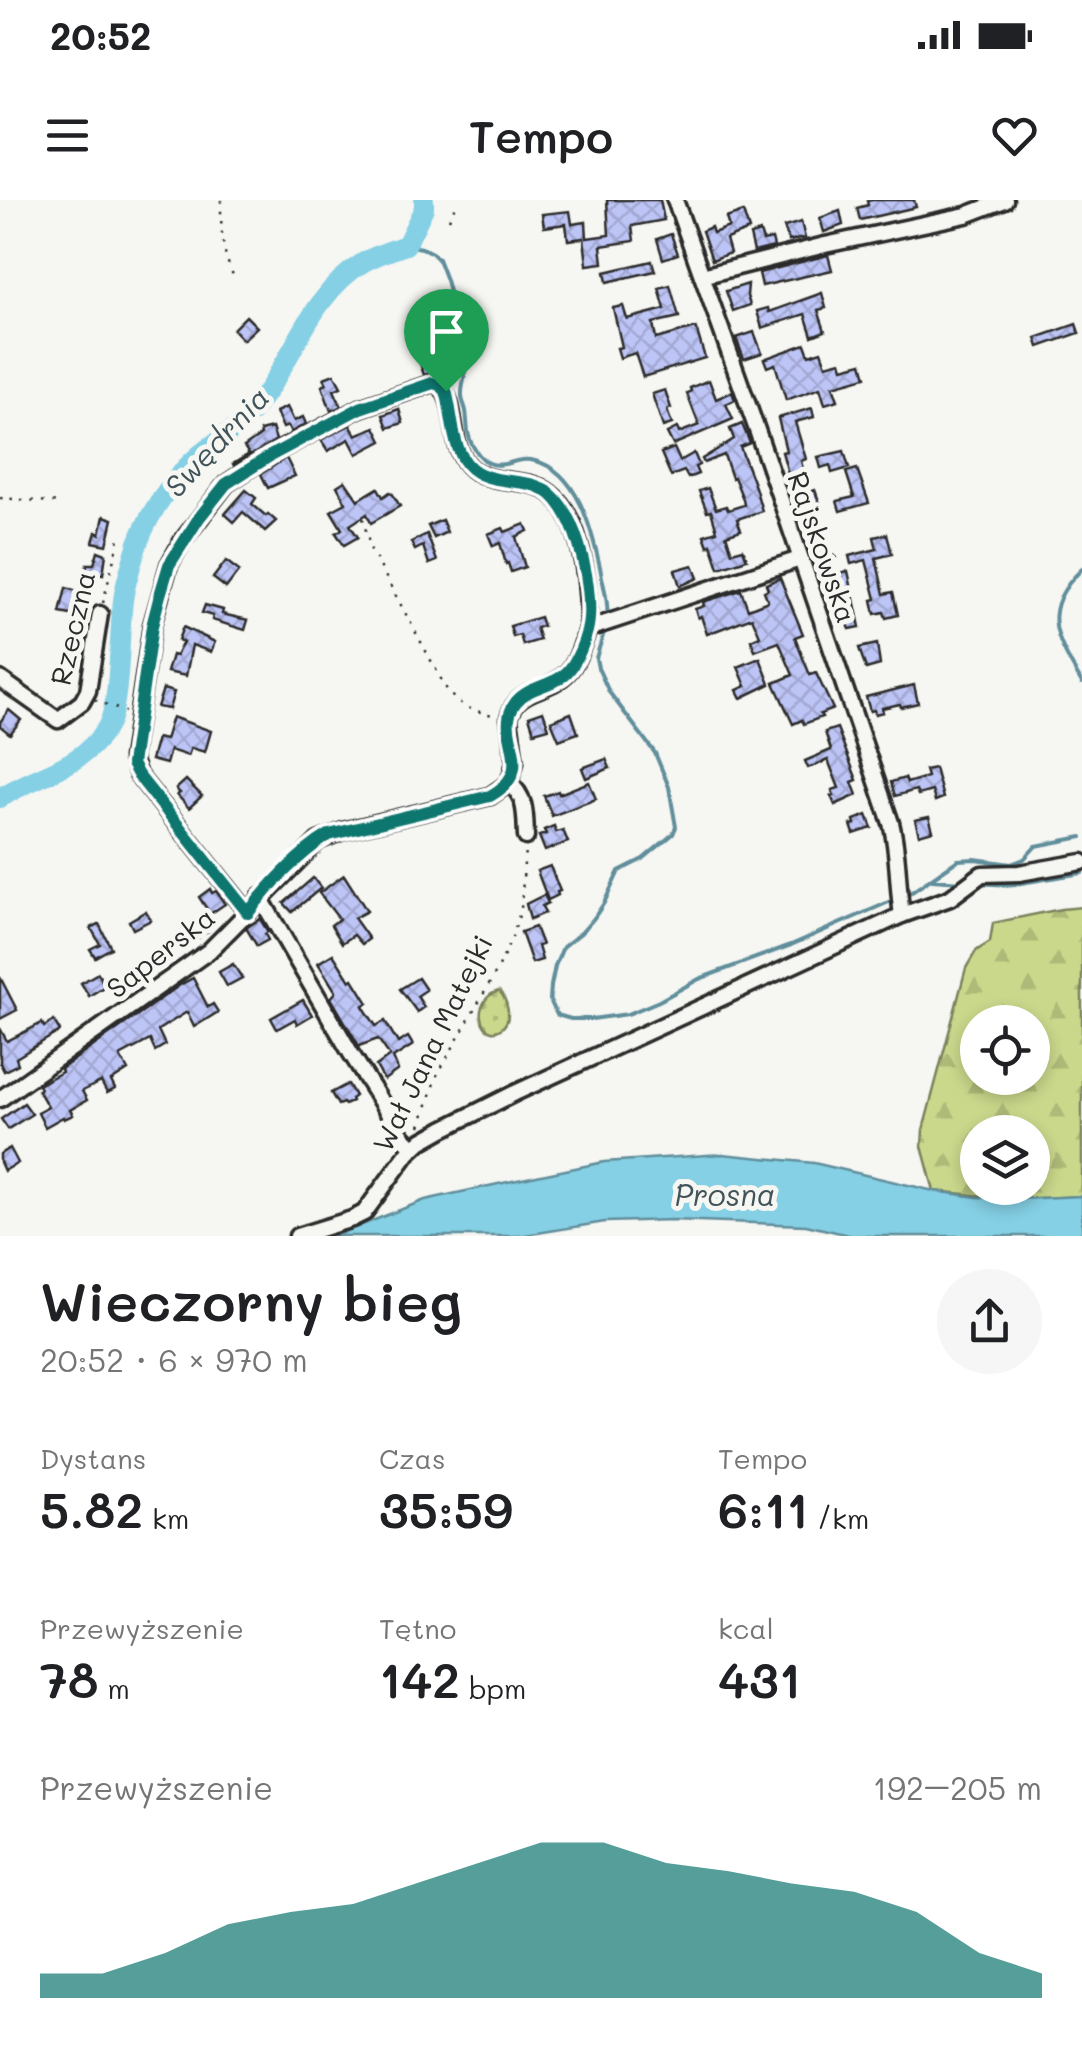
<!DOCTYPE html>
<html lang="pl">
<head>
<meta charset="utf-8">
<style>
	:root { --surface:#fff; --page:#f6f6f6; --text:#202124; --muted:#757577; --accent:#0f766e }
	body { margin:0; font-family:Mali,sans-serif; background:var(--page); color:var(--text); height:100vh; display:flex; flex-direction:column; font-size:38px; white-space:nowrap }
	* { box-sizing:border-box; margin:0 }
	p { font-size:32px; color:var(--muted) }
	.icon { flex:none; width:55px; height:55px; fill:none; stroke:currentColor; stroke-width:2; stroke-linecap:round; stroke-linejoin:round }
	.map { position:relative; height:1036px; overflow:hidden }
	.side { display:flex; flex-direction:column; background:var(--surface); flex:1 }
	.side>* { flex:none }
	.controls { position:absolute; left:960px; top:805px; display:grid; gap:20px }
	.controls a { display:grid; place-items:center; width:90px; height:90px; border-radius:50%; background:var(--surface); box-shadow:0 5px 15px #0003; font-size:50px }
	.pin { position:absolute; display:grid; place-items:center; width:85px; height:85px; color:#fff; margin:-102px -42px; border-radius:50% 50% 50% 0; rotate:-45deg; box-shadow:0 0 10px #0007 }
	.pin .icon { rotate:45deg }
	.round { display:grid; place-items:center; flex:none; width:105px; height:105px; border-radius:52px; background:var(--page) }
	.summary { display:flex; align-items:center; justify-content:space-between; height:170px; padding:0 40px }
	h1 { font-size:55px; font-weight:600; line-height:75px }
	.stats { display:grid; grid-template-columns:repeat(3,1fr); gap:15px; height:170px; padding:10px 40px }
	.stats div { display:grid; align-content:center }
	.stats b { font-size:50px; font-weight:600 }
	.stats small { font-size:28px; font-weight:400 }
	.stats p { font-size:28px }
	.chart { height:280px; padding:20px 40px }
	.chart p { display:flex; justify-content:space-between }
	.chart svg { width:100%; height:180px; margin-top:10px; fill:var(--accent); opacity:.7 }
	.status { display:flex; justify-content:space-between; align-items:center; height:70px; padding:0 50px; background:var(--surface); direction:ltr }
	.status svg { height:28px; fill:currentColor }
	header { display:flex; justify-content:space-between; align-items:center; height:130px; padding:0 40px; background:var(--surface); font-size:45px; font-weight:600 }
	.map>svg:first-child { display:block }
	.forest { fill:url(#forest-firs); stroke:#7a825b; stroke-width:2.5; fill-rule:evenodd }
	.park { fill:url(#park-dots); stroke:#7a825b; stroke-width:2.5 }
	.water { fill:#85d0e5; stroke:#618e9b; stroke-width:2.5 }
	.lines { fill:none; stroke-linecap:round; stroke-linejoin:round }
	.stream { stroke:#618e9b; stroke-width:4 }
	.river { stroke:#85d0e5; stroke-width:20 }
	.building { fill:url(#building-cross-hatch); stroke:#2b2b2b; stroke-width:2.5 }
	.minor-casing { stroke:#2b2b2b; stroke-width:21 }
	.path { stroke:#2b2b2b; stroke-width:2.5; stroke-dasharray:2.5 8; stroke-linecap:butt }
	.minor { stroke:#f6f6f2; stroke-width:14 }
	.route-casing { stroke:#fff; stroke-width:20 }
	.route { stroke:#0f766e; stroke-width:12 }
	.labels { text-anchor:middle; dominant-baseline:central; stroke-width:10; stroke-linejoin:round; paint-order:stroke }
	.street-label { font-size:28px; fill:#2b2b2b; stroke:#f6f6f2 }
	.water-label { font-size:30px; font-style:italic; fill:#42545a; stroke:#f6f6f2 }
</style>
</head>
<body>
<div class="status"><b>20:52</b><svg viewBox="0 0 49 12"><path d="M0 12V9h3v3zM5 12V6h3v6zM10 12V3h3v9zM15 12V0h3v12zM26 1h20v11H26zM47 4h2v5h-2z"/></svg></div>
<header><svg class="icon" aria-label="menu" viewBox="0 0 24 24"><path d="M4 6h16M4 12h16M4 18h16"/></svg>Tempo<svg class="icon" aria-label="heart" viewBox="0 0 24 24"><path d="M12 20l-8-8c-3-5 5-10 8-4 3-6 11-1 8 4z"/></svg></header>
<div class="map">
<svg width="1082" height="1036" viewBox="0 0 1082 1036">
	<defs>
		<pattern id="forest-firs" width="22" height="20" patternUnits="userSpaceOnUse" patternTransform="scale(2.5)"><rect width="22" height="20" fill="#c9d88b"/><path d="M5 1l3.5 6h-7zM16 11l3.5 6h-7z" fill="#adba78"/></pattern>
		<pattern id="park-dots" width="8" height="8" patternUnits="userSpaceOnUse" patternTransform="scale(2.5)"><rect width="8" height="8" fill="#c9d88b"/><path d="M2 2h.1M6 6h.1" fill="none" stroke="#adba78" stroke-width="1.8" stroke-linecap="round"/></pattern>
		<pattern id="building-cross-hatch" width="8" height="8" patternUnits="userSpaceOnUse" patternTransform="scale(2.5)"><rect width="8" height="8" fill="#bdc5f6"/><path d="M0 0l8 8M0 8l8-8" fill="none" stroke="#a3a9d3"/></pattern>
	</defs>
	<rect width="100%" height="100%" fill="#f6f6f2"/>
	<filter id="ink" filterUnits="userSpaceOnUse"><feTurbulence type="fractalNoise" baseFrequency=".01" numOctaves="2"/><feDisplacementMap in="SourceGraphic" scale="20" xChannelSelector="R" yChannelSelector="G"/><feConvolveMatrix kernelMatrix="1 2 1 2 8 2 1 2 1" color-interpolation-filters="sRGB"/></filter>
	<g filter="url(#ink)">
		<path class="forest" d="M1082,707V996L1018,999L934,991L922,946L923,930L966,768L976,751L990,742L993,723L1061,709ZM978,822H1032V878H978ZM978,932H1032V988H978Z"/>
		<path class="park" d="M499,791C507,799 513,819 502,828C487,839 477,819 482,807C486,797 490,794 499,791Z"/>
		<path class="water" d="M722,954L814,963L934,991L977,997L1018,999L1082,996V1036H853L806,1025L672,1020L605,1022L519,1036H334L425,1000L498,984L604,962Z"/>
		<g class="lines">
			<g class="stream">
				<path d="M406,45L422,48L432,53L438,59L446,80L466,158C467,172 461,186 462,196C462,201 465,206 466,211C468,224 466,236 474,248C495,281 511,254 535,261C578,271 592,331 600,367C603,385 609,401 607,420"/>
				<path d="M1082,369C1038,411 1056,438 1082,483"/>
				<path d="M605,429L596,458L598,468L609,492L655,553L669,587L676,627L673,634L643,659L619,671L604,703L594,718L582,732L563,747L555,766L551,786L550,800L557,815L571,819H592L628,814L659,801L699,779L791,745L889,702"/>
				<path d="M932,680L962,682"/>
				<path d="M978,683L1009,685L1082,673"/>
				<path d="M906,696L958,660L975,659L1011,664L1024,659L1036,646L1082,637"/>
			</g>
			<path class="river" d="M0,598C38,573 79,570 106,529C122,505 118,426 124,394C127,377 133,359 138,343C150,311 173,278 198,256C218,239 240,228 256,207C294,160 309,95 364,62C376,55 392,50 406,45L424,8V0"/>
		</g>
		<g class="building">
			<path d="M607,0H660L664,20L632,26L634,41L601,46L603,63L587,65L584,38L568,40L566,24L544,27L542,14L570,11L572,24L586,22L587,38L609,35Z"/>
			<path d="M872,0H914L916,7L860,20L857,8L868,5L867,1Z"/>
			<path d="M840,11L843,25L824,32L820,18Z"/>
			<path d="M743,12L749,30L726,39L730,53L712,60L702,31L711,27L713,33L729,27L726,18Z"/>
			<path d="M801,22L805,38L789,41L784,27Z"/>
			<path d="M760,32L763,41L772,39L774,47L754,52L750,35Z"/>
			<path d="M671,34L678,54L663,59L657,39Z"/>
			<path d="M828,55L832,70L762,86L759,73Z"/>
			<path d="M652,61L655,71L607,82L605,72Z"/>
			<path d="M748,84L747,96L750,105L733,111L726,91Z"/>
			<path d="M670,85L679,117L653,123L656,139L696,128L705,158L643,177L635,153L620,158L617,148L622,147L613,108L623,106L627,119L665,109L659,88Z"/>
			<path d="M822,93L826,108L818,110L825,131L812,136L805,114L762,128L757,111L768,108L769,112Z"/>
			<path d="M246,116L257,127L243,140L233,129Z"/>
			<path d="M1076,124L1079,133L1039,147L1036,138Z"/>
			<path d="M754,132L762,153L744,159L736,138Z"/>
			<path d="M805,144L809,155L821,151L826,165L841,161L843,168L862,163L866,177L833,186L838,200L825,204L820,188L786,200L775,164L767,167L764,159Z"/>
			<path d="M430,146L439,171L424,175L416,151Z"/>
			<path d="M334,174L341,187L334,190L341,206L331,211L322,186L327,184L324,178Z"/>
			<path d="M709,180L716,199L732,192L735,200L726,204L733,219L673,245L667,233L677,228L679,233L699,225L687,194L691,191L690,188Z"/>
			<path d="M665,190L671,208L667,210L672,224L663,227L652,194Z"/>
			<path d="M287,207L294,221L303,217L306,224L291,232L288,226L283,228L276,212Z"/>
			<path d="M812,208L814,217L795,222L806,259L801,261L808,288L790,293L785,278L789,277L782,252L786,251L778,218Z"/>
			<path d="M399,209L403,223L388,228L383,215Z"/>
			<path d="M742,224L750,243L740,247L755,287L762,311L737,319L741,330L726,335L732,352L743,349L747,359L719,368L711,344L708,346L704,335L717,331L711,311L707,312L699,291L708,288L716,309L726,306L728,310L744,305L743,299L734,277L732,278L724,255L704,263L702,259L734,239L730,229Z"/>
			<path d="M350,225L356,235L375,227L382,241L357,254L349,239L328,251L321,240Z"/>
			<path d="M272,228L276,240L234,266L233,264L249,254L244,247L261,235L260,231Z"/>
			<path d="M674,248L680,261L694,253L699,265L695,267L698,274L688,278L684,271L671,276L661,253Z"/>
			<path d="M844,251L849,268L832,273L830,265L821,268L818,257Z"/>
			<path d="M286,258L295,276L268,288L261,274Z"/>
			<path d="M857,269L869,303L840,311L837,301L854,297L846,272Z"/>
			<path d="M345,281L358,300L378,288L383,297L390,292L392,293L400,306L371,323L367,314L350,325L358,337L344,345L336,333L342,329L331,311L346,303L337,286Z"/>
			<path d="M246,290L256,298L252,304L266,316L268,314L276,321L265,331L243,312L234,322L225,314Z"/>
			<path d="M815,290L820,304L809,308L806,301L793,304L791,298Z"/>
			<path d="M104,316L113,319L107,345L93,342L96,332L100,334Z"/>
			<path d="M442,320L447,332L434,338L428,326Z"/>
			<path d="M525,324L528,331L516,337L525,367L511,372L508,363L506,364L500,343L493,346L488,334L503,328L505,332Z"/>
			<path d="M427,334L437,361L429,364L423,346L415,350L411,342Z"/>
			<path d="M887,334L892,354L876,358L884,394L893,392L898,415L886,418L884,412L875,414L872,400L876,399L866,360L851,364L849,356L877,349L874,337Z"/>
			<path d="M98,351L106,354L103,374L86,372L87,364H94Z"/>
			<path d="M829,351L836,357L831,359L833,364L820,368L816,355Z"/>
			<path d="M226,361L239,371L226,388L213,378Z"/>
			<path d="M693,365L698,378L680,386L675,370Z"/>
			<path d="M848,371L860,427L850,429L845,418L840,420L831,375Z"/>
			<path d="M780,378L803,434L795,437L801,453L810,475L816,473L833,509L820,514L822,517L804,524L802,520L793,524L774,483L793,475L779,442L755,451L751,440L760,436L752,417L707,434L701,416L698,418L695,409L704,406L703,402L741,390L748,409L768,401L764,391L768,389L766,384Z"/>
			<path d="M66,388L81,392L76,416L60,413Z"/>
			<path d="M205,405L223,410L222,414L248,420L245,430L212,420L213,416L202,413Z"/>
			<path d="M540,417L543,426L536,428L540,440L523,445L520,435L513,437L510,426Z"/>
			<path d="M183,427L215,442L211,452L192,445L186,476L167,472L172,455L176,456L183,442L178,440Z"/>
			<path d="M877,444L880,465L866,469L859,448Z"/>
			<path d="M760,458L770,484L741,498L737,490L746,486L738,467Z"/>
			<path d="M914,485L918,503L901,507L900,504L882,508L883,512L875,514L874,510L870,511L866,497Z"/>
			<path d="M163,489L174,492L169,509L157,507Z"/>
			<path d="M9,510L21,520L10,534L0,526V522Z"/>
			<path d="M543,511L549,528L534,532L529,516Z"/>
			<path d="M571,513L578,533L559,540L551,521Z"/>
			<path d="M172,517L211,531L205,552L191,548L188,556L170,550L166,564L151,560L157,538L165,540Z"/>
			<path d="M837,528L857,580L852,582L857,595L835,605L831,596H834L832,590L839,588L828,560L808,568L805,561L831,550L825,532Z"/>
			<path d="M606,559L610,568L586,578L582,568Z"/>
			<path d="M935,568L943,598L935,601L932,591L918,595L916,590L895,596L891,582L905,578L907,583L927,577L925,570Z"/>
			<path d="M186,580L202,596L189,608L177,595L180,593L176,589Z"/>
			<path d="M589,582L596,599L552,616L544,596L558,591L559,594Z"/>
			<path d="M867,615L872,628L854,634L851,625L855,624L854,620Z"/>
			<path d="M929,617L933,631L919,635L915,620Z"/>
			<path d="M554,626L556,632L563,630L568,642L545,651L539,636L546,634L544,630Z"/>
			<path d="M550,666L560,691L557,692L558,695L548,700L537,671Z"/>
			<path d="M344,675L367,711L354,718L369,739L362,744L354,735L342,743L331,725L339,719L319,693Z"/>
			<path d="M313,678L321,688L292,712L284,703Z"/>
			<path d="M210,689L212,693L216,691L225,704L210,714L199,697Z"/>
			<path d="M544,695L548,703L542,706L545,713L530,719L526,704Z"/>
			<path d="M146,711L151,720L133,729L129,721Z"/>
			<path d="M260,719L268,732L265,734L268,740L257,746L246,728Z"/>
			<path d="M196,721L200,727L203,724L208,731L195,740L186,728Z"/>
			<path d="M99,724L111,748L95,757L90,749L100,744L91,728Z"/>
			<path d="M535,727L542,745L538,746L542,760L532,763L521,732Z"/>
			<path d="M161,746L169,759L156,767L148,756Z"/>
			<path d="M333,754L350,781L353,779L368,803L363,806L376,826L385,821L398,843L408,837L413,845L393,858L398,870L384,880L376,866L390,856L378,839L359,846L331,798L336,792L318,763Z"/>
			<path d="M233,764L242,778L227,786L219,772Z"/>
			<path d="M126,770L134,783L123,790L115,777Z"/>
			<path d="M98,773L105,786L89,796L81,783Z"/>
			<path d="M0,777L17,810L0,819Z"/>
			<path d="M193,778L208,807L213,804L218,812L194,827L187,812L158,830L165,845L155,851L150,840L120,856L128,870L111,881L115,889L107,893L101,882L82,891L87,900L70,910L73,915L64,919L63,917L45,927L38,913L48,907L38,890L40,889L38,885L62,872L61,869L180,785Z"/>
			<path d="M418,778L426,790L417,796L424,807L417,812L400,789Z"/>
			<path d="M303,800L312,815L297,824L295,819L277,829L271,818Z"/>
			<path d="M54,821L60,831L16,858L18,864L4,871L0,863V828L7,841L42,823L44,827Z"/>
			<path d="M348,884L355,896L351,899L352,901L345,905L343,903L338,905L331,893Z"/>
			<path d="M24,903L32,914L8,929L1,919Z"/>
			<path d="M10,948L18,963L4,971L0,962V954Z"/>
		</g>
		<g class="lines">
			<defs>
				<g id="minor">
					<path d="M675,0L758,233L891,623C899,653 897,685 902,715"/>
					<path d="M702,76L825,45L966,15L1005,0"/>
					<path d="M0,479L58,520L82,502L88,491L100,414"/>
					<path d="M526,637C525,616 527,597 509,583L515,563L509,518C516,487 547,493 566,474C578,462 582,444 588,429L800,359"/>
					<path d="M260,697L350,852L403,937L413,947"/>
					<path d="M248,713L138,575L132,558L152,425L169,365L183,340L216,297L226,284L270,255L360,208L433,183L440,185C459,207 448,243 468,265C484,283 513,279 534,285C583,299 589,388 588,429"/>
					<path d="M0,899L209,751L318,641L343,631L490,596L509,583"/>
					<path d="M297,1036L352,1019L364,1013L408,953L420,942L443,929L515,893L902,715L950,698L982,674L1019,673L1082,662"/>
				</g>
			</defs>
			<use href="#minor" class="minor-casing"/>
			<g class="path">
				<path d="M221,0C221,30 221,52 235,79"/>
				<path d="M449,19L458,0"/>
				<path d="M0,298L62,303"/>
				<path d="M363,318L370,348L447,490C460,508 477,512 498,516"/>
				<path d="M103,403L119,338"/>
				<path d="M95,500L125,512"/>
				<path d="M420,926L436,877L499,767L512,737L521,709L525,648"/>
			</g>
			<use href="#minor" class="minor"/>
		</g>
	</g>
	<g class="lines" filter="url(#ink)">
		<defs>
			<path id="route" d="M433,183L440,185L446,191C453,214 451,244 467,264C487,287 522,276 545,290C578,309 596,397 587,431C584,442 578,457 572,466C559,487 530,484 516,502C491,534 542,567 490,596L329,635C300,652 268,687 248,713L138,575L132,564L152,426L160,395L169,365L199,318L226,284L270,256L360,208Z"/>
		</defs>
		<use href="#route" class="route-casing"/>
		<use href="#route" class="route"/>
	</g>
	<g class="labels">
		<g class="street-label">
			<text transform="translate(823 347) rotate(71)">Rajskowska</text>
			<text transform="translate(72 428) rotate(-77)">Rzeczna</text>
			<text transform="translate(160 752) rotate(-38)">Saperska</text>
			<text transform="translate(432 843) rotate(-64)">Wał Jana Matejki</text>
		</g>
		<g class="water-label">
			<text transform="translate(216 241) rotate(-47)">Swędrnia</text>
			<text x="725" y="994">Prosna</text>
		</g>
	</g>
</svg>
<div class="controls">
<a><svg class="icon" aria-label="locate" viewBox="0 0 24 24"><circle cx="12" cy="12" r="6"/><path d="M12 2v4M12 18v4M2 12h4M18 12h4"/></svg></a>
<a><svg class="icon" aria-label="layers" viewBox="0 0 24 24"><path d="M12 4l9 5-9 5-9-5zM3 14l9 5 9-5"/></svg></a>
</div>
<div class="pin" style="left:446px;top:191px;background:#1e9e55"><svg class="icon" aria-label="arrive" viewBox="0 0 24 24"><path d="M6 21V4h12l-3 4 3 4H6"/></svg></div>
</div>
<section class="side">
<div class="summary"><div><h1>Wieczorny bieg</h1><p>20:52 · 6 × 970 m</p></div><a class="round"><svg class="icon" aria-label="share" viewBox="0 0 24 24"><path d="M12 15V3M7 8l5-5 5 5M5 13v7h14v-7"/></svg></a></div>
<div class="stats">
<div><p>Dystans</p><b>5.82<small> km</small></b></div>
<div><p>Czas</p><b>35:59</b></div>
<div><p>Tempo</p><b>6:11<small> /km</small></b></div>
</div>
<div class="stats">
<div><p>Przewyższenie</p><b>78<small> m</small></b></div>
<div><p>Tętno</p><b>142<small> bpm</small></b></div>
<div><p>kcal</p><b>431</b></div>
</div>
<div class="chart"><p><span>Przewyższenie</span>192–205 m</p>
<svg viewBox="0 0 160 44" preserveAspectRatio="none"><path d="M0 44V38L10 38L20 33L30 26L40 23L50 21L60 16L70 11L80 6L90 6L100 11L110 13L120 16L130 18L140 23L150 33L160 38V44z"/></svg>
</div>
</section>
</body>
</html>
